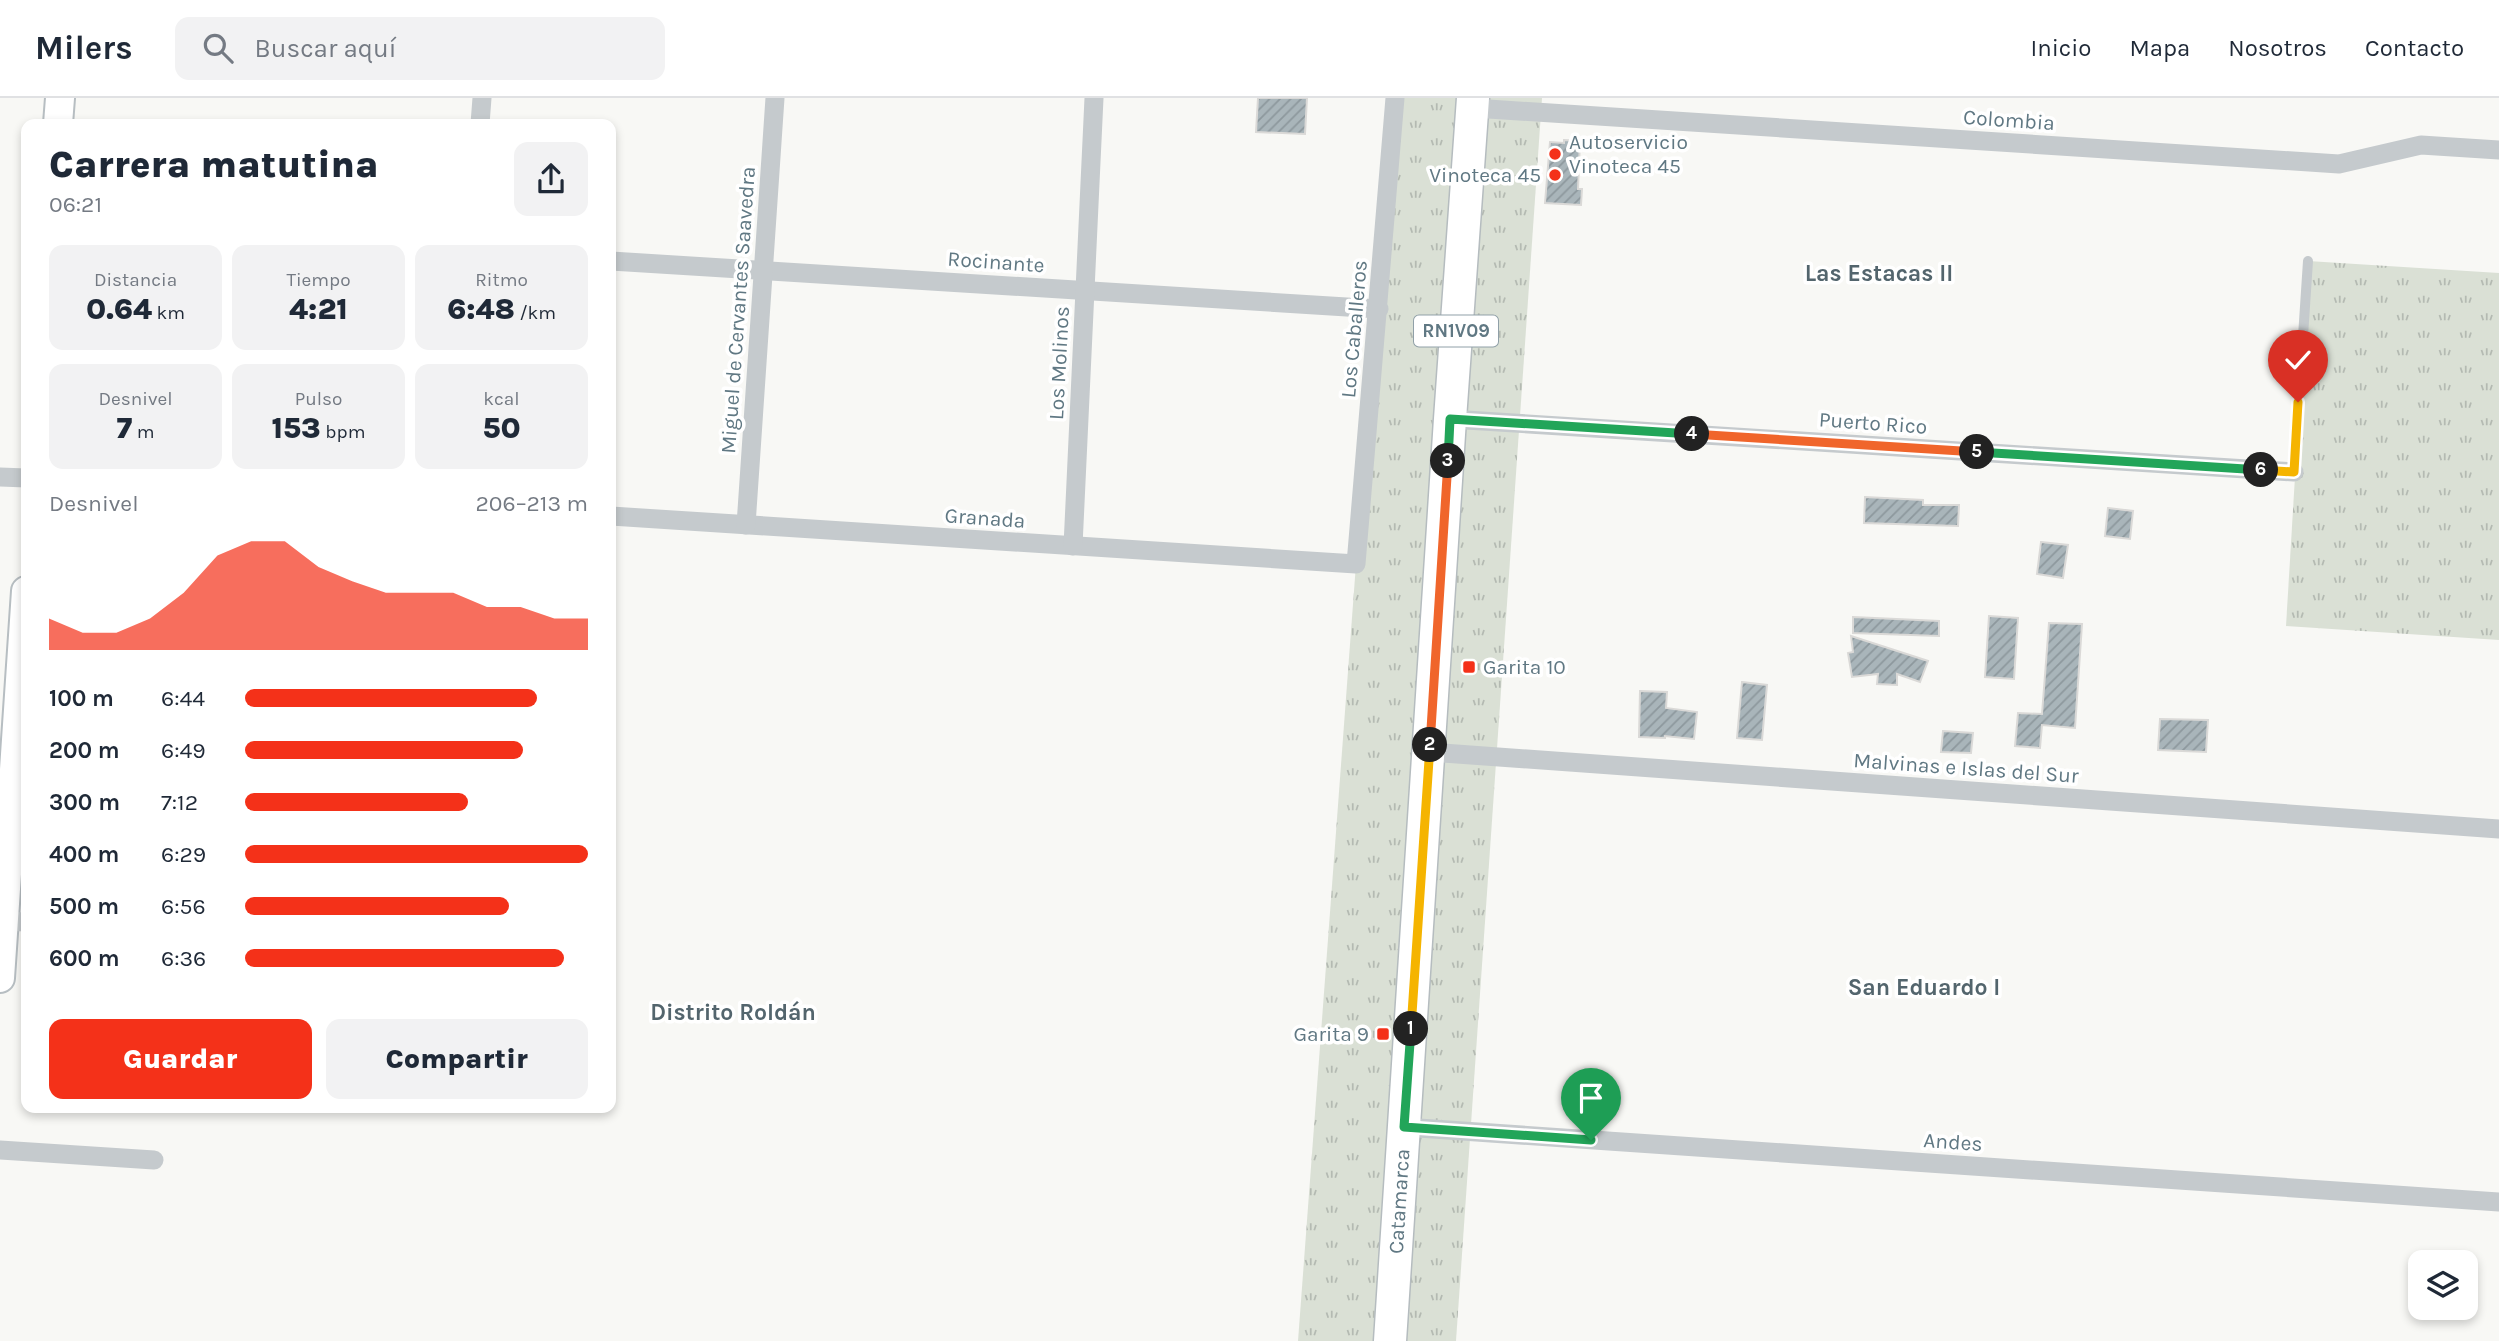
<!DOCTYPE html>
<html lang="es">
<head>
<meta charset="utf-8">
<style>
	:root { --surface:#fff; --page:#f2f2f3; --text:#1f2937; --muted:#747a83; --line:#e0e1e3; --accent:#f43119 }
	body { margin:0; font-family:Karla,sans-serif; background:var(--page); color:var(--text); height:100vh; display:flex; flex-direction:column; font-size:26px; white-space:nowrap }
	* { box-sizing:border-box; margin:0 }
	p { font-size:23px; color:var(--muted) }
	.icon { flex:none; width:38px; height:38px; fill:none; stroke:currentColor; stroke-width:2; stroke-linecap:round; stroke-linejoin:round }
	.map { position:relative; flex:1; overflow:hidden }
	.side { position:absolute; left:21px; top:21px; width:595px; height:994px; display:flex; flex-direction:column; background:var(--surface); border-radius:14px; box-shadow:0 4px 10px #0003 }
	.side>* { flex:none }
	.controls { position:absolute; left:2408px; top:1152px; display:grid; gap:14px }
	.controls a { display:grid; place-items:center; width:70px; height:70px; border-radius:14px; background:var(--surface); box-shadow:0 4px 10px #0003; font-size:35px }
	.pin { position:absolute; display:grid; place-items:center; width:60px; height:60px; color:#fff; margin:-72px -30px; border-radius:50% 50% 50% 0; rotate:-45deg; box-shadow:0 0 7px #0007 }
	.pin .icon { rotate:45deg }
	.km { position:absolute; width:35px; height:35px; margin:-18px; border-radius:50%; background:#222; color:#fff; font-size:19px; line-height:35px; text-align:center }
	.round { display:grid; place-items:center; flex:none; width:74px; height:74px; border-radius:14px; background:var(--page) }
	.headline { display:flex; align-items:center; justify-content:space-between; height:119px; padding:0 28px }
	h1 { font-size:38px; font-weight:800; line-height:52px }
	.figures { display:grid; grid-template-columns:repeat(3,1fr); gap:10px; height:119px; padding:7px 28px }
	.figures div { display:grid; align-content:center; border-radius:14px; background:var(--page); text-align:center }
	.figures b { font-size:30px; font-weight:800 }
	.figures small { font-size:19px; font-weight:400 }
	.figures p { font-size:19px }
	.chart { height:196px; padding:14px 28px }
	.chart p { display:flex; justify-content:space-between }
	.chart svg { width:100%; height:126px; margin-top:7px; fill:var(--accent); opacity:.7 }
	.cta { display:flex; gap:14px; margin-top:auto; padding:14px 28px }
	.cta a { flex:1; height:80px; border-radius:14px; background:var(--accent); color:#fff; font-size:28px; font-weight:800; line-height:80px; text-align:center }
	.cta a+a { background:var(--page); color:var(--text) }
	ul { padding:0 28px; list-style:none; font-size:23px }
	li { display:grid; grid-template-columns:112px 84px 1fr; align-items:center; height:52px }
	li i { height:18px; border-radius:9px; background:var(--accent) }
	header { display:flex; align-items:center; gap:42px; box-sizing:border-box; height:98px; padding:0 35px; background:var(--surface); border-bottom:2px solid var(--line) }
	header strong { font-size:33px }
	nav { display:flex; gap:38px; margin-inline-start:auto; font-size:24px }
	.search { width:490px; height:63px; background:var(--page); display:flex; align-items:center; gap:18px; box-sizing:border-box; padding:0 24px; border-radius:14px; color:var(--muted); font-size:26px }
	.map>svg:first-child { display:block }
	.grass { fill:url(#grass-tufts) }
	.building { fill:url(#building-hatch); stroke:#dad9d7; stroke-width:2 }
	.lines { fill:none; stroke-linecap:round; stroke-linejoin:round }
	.secondary-casing { stroke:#b7bec2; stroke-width:32 }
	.primary-casing { stroke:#b5bcbf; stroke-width:35 }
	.lane { stroke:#c5cacd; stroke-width:10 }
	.street { stroke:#c5cacd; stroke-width:19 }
	.secondary { stroke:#fff; stroke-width:28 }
	.primary { stroke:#fff; stroke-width:32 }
	.split-1-casing { stroke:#fff; stroke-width:14 }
	.split-2-casing { stroke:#fff; stroke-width:14 }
	.split-3-casing { stroke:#fff; stroke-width:14 }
	.split-4-casing { stroke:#fff; stroke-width:14 }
	.split-5-casing { stroke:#fff; stroke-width:14 }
	.split-6-casing { stroke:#fff; stroke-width:14 }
	.split-7-casing { stroke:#fff; stroke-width:14 }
	.split-1 { stroke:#22a559; stroke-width:9 }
	.split-2 { stroke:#f5b400; stroke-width:9 }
	.split-3 { stroke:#f0652b; stroke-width:9 }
	.split-4 { stroke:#22a559; stroke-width:9 }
	.split-5 { stroke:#f0652b; stroke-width:9 }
	.split-6 { stroke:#22a559; stroke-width:9 }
	.split-7 { stroke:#f5b400; stroke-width:9 }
	.poi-dot { fill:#f43119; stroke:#fff; stroke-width:2.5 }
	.labels { text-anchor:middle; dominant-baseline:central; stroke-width:7; stroke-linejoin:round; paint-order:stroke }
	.shield { fill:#fff; stroke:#90a0a8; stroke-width:2 }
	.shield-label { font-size:19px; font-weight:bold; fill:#607883 }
	.street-label { font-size:21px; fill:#607883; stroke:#fff }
	.poi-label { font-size:21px; fill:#607883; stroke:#fff; text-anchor:start }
	.neighbourhood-label { font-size:23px; font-weight:bold; fill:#53656d; stroke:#fff }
</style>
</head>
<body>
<header>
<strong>Milers</strong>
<div class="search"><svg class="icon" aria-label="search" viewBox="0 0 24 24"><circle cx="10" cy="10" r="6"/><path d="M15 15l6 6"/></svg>Buscar aquí</div>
<nav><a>Inicio</a><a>Mapa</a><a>Nosotros</a><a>Contacto</a></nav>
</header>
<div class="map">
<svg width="2499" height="1243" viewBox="0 0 2499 1243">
	<defs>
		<pattern id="grass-tufts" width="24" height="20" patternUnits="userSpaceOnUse" patternTransform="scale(1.75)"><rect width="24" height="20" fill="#dae0d5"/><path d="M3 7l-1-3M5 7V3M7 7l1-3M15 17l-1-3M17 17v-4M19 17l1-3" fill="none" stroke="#b4bab2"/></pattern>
		<pattern id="building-hatch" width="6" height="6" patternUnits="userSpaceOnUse" patternTransform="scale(1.75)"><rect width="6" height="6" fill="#a9b5ba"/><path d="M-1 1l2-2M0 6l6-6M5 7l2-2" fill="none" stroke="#8d989d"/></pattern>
	</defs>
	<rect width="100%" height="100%" fill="#f8f8f5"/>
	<g class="grass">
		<path d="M1395,0H1542L1456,1243H1298L1356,466Z"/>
		<path d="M2308,163L2499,175V542L2286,528Z"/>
	</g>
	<g class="building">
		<path d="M1258,0H1307L1305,36L1256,34Z"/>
		<path d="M1564,42L1580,43L1578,91H1582L1581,107L1545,105L1550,44L1564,45Z"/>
		<path d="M1865,399L1923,402V407H1959L1958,428L1864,425Z"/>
		<path d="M2108,410L2133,413L2130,441L2105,438Z"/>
		<path d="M2041,444L2068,447L2063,480L2037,476Z"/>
		<path d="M1989,518L2018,520L2014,581L1985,579Z"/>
		<path d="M1853,519L1939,523V538L1853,535Z"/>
		<path d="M2049,525L2082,526L2075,630L2042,627L2040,650L2015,648L2018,615L2042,616Z"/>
		<path d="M1851,538L1928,563L1920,584L1897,576V587L1877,586L1878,576L1852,579L1848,555L1853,554Z"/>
		<path d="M1742,584L1767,587L1762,642L1737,640Z"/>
		<path d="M1640,593L1667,594L1666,610L1697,614L1694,641L1665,638V640L1639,639Z"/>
		<path d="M2160,621L2208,622L2206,654L2158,652Z"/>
		<path d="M1943,633L1973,635L1971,655L1941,654Z"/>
	</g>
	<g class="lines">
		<defs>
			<g id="secondary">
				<path d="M58,26L60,0"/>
				<path d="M0,880L26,493"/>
			</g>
			<g id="primary">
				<path id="s1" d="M1390,1243L1450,321L1473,0"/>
			</g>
		</defs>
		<use href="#secondary" class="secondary-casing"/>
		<use href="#primary" class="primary-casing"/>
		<path class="lane" d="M2294,374L2308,163"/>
		<g class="street">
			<path d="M1473,10L2339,66L2421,47L2499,52"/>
			<path d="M480,26L482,0"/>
			<path d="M611,163L1379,211"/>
			<path d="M1450,321L2294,374"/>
			<path d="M0,379L26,380"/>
			<path d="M611,418L1356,466L1395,0"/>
			<path d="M746,427L775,0"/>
			<path d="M1073,448L1094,0"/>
			<path d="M1429,654L2499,731"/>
			<path d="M0,823L26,824"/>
			<path d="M1404,1029L2499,1104"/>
			<path d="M0,1052L154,1062"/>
		</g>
		<use href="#secondary" class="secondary"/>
		<use href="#primary" class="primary"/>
	</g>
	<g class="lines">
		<defs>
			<path id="split-1" d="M1411,931L1404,1029L1591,1042"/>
			<path id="split-2" d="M1411,931L1430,647"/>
			<path id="split-3" d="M1430,647L1448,363"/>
			<path id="split-4" d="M1448,363L1450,321L1692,336"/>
			<path id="split-5" d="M1692,336L1977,354"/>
			<path id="split-6" d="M1977,354L2261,372"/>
			<path id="split-7" d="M2261,372L2294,374L2298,304"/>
		</defs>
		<use href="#split-1" class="split-1-casing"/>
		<use href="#split-2" class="split-2-casing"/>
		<use href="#split-3" class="split-3-casing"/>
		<use href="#split-4" class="split-4-casing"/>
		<use href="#split-5" class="split-5-casing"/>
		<use href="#split-6" class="split-6-casing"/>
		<use href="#split-7" class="split-7-casing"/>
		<use href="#split-1" class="split-1"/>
		<use href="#split-2" class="split-2"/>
		<use href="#split-3" class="split-3"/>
		<use href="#split-4" class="split-4"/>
		<use href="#split-5" class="split-5"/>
		<use href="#split-6" class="split-6"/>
		<use href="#split-7" class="split-7"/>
	</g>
	<g class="poi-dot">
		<circle cx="1555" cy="56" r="7"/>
		<circle cx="1555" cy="77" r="7"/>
		<rect x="1462" y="562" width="14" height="14" rx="3.5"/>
		<rect x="1376" y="929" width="14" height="14" rx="3.5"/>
	</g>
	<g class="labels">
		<rect class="shield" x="1414" y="217.5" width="84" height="31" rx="5"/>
		<g class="shield-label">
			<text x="1456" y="233">RN1V09</text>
		</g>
		<g class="street-label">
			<text transform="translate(2009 22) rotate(4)">Colombia</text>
			<text transform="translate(996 164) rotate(4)">Rocinante</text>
			<text transform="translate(738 212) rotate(-86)">Miguel de Cervantes Saavedra</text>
			<text transform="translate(1354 231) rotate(-85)">Los Caballeros</text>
			<text transform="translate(1059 265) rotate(-87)">Los Molinos</text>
			<text transform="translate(1873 325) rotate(4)">Puerto Rico</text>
			<text transform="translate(985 420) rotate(4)">Granada</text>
			<text transform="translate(1966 670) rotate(4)">Malvinas e Islas del Sur</text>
			<text transform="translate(1953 1044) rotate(4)">Andes</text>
			<text stroke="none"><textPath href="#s1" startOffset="140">Catamarca</textPath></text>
		</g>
		<g class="poi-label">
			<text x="1569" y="44">Autoservicio<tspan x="1569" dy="24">Vinoteca 45</tspan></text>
			<text x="1541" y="77" text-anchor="end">Vinoteca 45</text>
			<text x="1483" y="569">Garita 10</text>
			<text x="1369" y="936" text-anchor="end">Garita 9</text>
		</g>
		<g class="neighbourhood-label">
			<text x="1879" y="175">Las Estacas II</text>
			<text x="1924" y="889">San Eduardo I</text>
			<text x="733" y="914">Distrito Roldán</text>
		</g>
	</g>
</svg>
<div class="controls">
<a><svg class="icon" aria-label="layers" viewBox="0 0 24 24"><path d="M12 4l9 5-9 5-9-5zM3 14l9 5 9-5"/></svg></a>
</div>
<div class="pin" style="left:1591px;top:1042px;background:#1e9e55"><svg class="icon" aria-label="arrive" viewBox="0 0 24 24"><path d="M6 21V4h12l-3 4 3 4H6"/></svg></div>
<div class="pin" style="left:2298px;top:304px;background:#d93025"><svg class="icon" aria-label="check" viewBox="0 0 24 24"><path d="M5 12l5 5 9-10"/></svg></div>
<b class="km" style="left:1411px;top:931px">1</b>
<b class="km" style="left:1430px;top:647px">2</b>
<b class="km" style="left:1448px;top:363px">3</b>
<b class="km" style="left:1692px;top:336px">4</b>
<b class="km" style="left:1977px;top:354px">5</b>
<b class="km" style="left:2261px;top:372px">6</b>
<section class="side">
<div class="headline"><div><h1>Carrera matutina</h1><p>06:21</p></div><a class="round"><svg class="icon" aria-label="share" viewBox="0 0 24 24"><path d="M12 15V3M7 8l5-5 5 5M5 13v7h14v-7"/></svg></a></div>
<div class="figures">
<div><p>Distancia</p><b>0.64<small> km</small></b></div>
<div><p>Tiempo</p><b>4:21</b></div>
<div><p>Ritmo</p><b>6:48<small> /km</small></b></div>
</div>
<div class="figures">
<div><p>Desnivel</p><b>7<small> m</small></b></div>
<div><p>Pulso</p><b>153<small> bpm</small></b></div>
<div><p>kcal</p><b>50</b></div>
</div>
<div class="chart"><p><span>Desnivel</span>206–213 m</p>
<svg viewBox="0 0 160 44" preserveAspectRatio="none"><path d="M0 44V33L10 38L20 38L30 33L40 24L50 11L60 6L70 6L80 15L90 20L100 24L110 24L120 24L130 29L140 29L150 33L160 33V44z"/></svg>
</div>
<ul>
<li><b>100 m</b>6:44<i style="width:85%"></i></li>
<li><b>200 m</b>6:49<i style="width:81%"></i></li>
<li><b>300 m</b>7:12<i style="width:65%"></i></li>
<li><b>400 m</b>6:29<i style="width:100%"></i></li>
<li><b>500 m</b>6:56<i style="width:77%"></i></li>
<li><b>600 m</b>6:36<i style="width:93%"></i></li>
</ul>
<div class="cta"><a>Guardar</a><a>Compartir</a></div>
</section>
</div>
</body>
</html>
